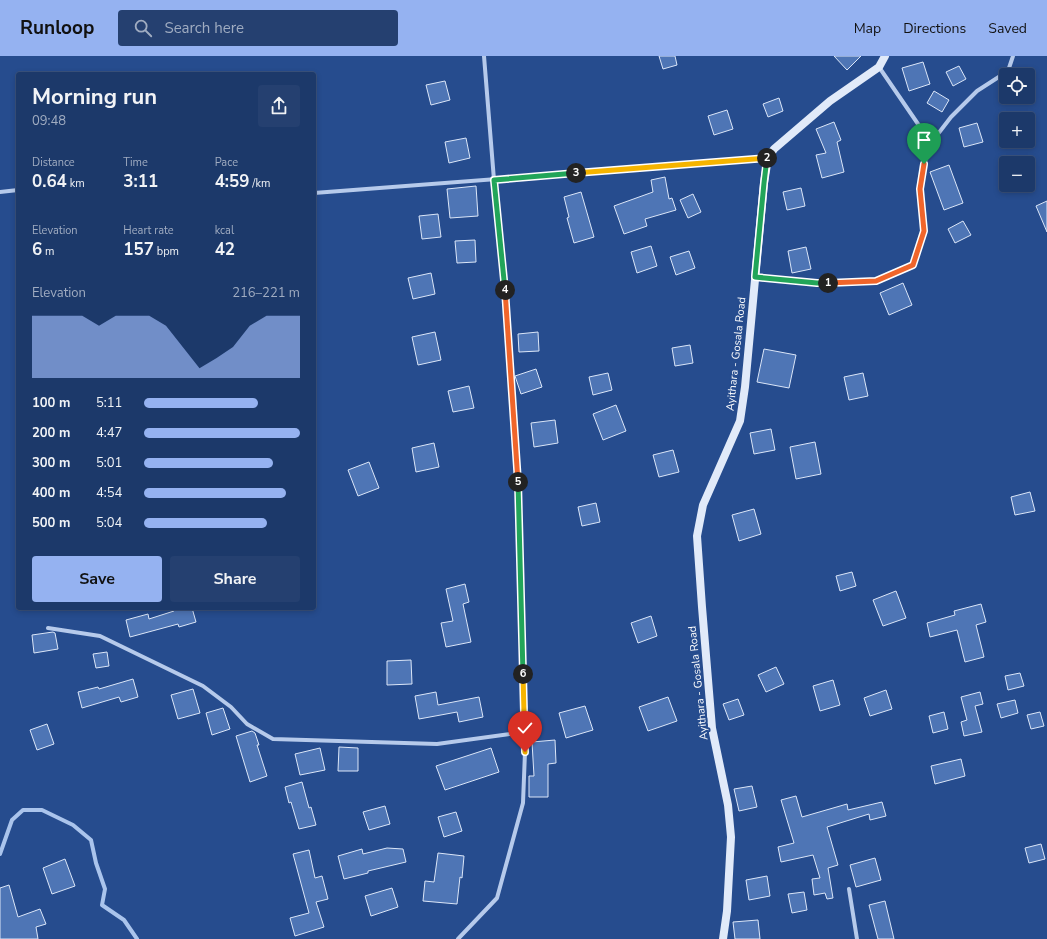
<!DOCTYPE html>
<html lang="en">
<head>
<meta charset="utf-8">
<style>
	:root { --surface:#1c396a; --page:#254070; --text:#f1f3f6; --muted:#a0acc1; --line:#3a537e; --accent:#95b2f1 }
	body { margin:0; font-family:"Nunito Sans",sans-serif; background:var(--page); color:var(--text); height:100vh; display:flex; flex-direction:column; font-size:15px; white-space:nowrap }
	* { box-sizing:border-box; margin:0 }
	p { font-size:13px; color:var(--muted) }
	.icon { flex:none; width:22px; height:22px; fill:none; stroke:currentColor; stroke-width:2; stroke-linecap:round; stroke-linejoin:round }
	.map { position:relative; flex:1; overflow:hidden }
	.drawer { position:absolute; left:16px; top:16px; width:300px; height:538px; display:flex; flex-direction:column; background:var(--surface); border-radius:4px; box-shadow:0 2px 6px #0003,0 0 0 1px var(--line) }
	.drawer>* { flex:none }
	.fabs { position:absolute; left:999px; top:12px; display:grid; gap:8px }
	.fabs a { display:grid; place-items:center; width:36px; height:36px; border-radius:4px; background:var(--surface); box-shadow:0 2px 6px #0003,0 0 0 1px var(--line); font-size:20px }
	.pin { position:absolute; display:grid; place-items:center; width:34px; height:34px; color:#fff; margin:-41px -17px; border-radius:50% 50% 50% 0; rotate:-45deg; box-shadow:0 0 4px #0007 }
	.pin .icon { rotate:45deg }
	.km { position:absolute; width:20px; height:20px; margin:-10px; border-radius:50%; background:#222; color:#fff; font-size:11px; line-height:20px; text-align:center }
	.round { display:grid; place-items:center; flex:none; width:42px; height:42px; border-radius:4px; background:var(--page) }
	.overview { display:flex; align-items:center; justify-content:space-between; height:68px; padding:0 16px }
	h1 { font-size:22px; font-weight:700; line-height:30px }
	.metrics { display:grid; grid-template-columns:repeat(3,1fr); gap:6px; height:68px; padding:4px 16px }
	.metrics div { display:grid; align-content:center }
	.metrics b { font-size:17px; font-weight:700 }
	.metrics small { font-size:11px; font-weight:400 }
	.metrics p { font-size:11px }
	.chart { height:112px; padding:8px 16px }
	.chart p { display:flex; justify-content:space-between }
	.chart svg { width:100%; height:72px; margin-top:4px; fill:var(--accent); opacity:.7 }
	.button { display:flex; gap:8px; margin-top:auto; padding:8px 16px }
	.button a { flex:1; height:46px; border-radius:4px; background:var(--accent); color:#111; font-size:16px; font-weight:700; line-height:46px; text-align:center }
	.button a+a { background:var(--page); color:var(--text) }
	ul { padding:0 16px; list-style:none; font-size:13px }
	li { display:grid; grid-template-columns:64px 48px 1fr; align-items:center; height:30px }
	li i { height:10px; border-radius:5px; background:var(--accent) }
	header { display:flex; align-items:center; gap:24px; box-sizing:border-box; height:56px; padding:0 20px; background:var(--accent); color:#111 }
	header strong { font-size:19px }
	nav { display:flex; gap:22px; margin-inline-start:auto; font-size:14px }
	.search { width:280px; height:36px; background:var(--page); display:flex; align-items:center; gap:10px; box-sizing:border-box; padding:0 14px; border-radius:4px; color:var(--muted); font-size:15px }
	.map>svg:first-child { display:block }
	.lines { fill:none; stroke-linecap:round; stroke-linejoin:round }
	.stream { stroke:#aac4ec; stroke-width:4 }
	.building { fill:#4e75b5; stroke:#dbe6f8 }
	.minor { stroke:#b6caeb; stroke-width:4 }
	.secondary { stroke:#e1eaf9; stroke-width:8 }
	.split-1-casing { stroke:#fff; stroke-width:8 }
	.split-2-casing { stroke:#fff; stroke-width:8 }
	.split-3-casing { stroke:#fff; stroke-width:8 }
	.split-4-casing { stroke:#fff; stroke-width:8 }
	.split-5-casing { stroke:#fff; stroke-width:8 }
	.split-6-casing { stroke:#fff; stroke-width:8 }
	.split-7-casing { stroke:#fff; stroke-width:8 }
	.split-1 { stroke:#f0652b; stroke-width:5 }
	.split-2 { stroke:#22a559; stroke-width:5 }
	.split-3 { stroke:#f5b400; stroke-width:5 }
	.split-4 { stroke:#22a559; stroke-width:5 }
	.split-5 { stroke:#f0652b; stroke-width:5 }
	.split-6 { stroke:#22a559; stroke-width:5 }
	.split-7 { stroke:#f5b400; stroke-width:5 }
	.labels { text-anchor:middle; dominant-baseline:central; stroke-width:4; stroke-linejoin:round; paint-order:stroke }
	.street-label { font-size:11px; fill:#fff; stroke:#264c8e }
</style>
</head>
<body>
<header>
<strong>Runloop</strong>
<div class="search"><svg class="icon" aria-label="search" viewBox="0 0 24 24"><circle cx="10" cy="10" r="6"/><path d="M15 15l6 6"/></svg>Search here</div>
<nav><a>Map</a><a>Directions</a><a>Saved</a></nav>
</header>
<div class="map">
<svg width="1047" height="883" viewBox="0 0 1047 883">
	<rect width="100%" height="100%" fill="#264c8e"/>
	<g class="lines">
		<path class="stream" d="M0,798L12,764L23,754H42L73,769L91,784L96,807L105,833L102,849L124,864L137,883"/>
	</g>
	<g class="building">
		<path d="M659,0H675L677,9L663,13Z"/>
		<path d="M834,0H861L847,14Z"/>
		<path d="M923,6L930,28L909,35L902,12Z"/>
		<path d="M959,10L966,23L953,30L946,16Z"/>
		<path d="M445,25L450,44L431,49L426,29Z"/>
		<path d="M934,35L949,44L942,56L927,47Z"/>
		<path d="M779,42L783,55L768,61L763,48Z"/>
		<path d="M727,54L733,73L714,79L708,60Z"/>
		<path d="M834,66L841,84L837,86L844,116L822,122L816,99L826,97L816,73Z"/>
		<path d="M977,67L983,86L964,91L959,72Z"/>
		<path d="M466,82L470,102L449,107L445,86Z"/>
		<path d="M949,109L963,147L944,154L930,116Z"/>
		<path d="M665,121L669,143L672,142L676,154L645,163L647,170L624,178L614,150L653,136L651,124Z"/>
		<path d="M476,130L478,160L450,162L447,133Z"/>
		<path d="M801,132L805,150L787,154L783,136Z"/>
		<path d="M581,136L594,181L574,187L567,162L569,161L564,141Z"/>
		<path d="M693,138L701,156L688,162L680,144Z"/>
		<path d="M1047,145V176L1036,150Z"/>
		<path d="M438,158L441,181L422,183L419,160Z"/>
		<path d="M963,165L971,179L955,187L948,173Z"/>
		<path d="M475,184L476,206L457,207L455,185Z"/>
		<path d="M651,190L657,210L637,217L631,196Z"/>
		<path d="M806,191L811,213L792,217L788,195Z"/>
		<path d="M689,195L695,212L676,219L670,201Z"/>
		<path d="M431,217L435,238L413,243L408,222Z"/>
		<path d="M903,227L912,249L889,259L880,237Z"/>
		<path d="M435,276L441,304L418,309L412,281Z"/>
		<path d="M538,276L539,295L519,296L518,278Z"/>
		<path d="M690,289L693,307L675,310L672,292Z"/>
		<path d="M764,293L796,299L789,332L757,326Z"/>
		<path d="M536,313L542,331L521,338L515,320Z"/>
		<path d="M608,317L612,334L593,339L589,321Z"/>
		<path d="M863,317L868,340L849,344L844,321Z"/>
		<path d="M469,330L474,352L453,356L448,335Z"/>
		<path d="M616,349L626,375L603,384L593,358Z"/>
		<path d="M555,364L558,387L534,391L531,367Z"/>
		<path d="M771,373L775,394L754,398L750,377Z"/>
		<path d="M815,386L821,418L796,423L790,391Z"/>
		<path d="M434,387L439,411L416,416L412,392Z"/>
		<path d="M673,394L679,416L659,421L653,399Z"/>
		<path d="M369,406L379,432L358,440L348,414Z"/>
		<path d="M1030,436L1035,455L1015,459L1011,441Z"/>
		<path d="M596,447L600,466L582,470L578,451Z"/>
		<path d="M754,453L761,478L739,485L732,459Z"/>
		<path d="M852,516L856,530L840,535L836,520Z"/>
		<path d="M465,528L469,546L463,548L471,586L446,591L441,567L453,565L446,533Z"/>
		<path d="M896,535L906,562L883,570L873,544Z"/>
		<path d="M981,548L986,566L976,569L984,601L965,606L957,574L930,581L927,567L955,559L954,555Z"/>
		<path d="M180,552H192L196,566L179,571L178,568L130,581L126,564L148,558L149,563L174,555L173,554Z"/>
		<path d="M651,560L657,580L638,587L631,567Z"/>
		<path d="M53,576L55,577L58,593L34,597L32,579Z"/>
		<path d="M107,596L109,610L96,612L93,598Z"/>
		<path d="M411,604L412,628L387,629V605Z"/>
		<path d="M776,611L784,628L766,636L758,619Z"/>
		<path d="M1020,617L1024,630L1008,634L1005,620Z"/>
		<path d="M133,623L138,641L121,646L119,641L82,652L78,636L98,631L99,633Z"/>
		<path d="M833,624L840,649L820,655L813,630Z"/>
		<path d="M193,633L200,657L178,663L171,639Z"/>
		<path d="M886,634L892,653L870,660L864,642Z"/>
		<path d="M436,636L438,649L479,641L483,661L459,666L457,656L419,663L415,640Z"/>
		<path d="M980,636L983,648L975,650L982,676L964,680L961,666L967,664L961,641Z"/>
		<path d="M668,641L677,665L648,675L639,651Z"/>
		<path d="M738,643L744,659L729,664L723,648Z"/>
		<path d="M1015,644L1018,657L1001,662L997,648Z"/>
		<path d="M585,650L593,674L566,682L559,657Z"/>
		<path d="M223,652L230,673L212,679L206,657Z"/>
		<path d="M944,656L948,673L933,677L929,660Z"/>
		<path d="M1040,656L1044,670L1031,673L1027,659Z"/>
		<path d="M47,668L54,688L37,694L30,674Z"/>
		<path d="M252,675L255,677L259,689H257L267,720L250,726L236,680Z"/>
		<path d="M555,684L556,707L548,708V741H529V720H534L532,686Z"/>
		<path d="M339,691L358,692V715H338Z"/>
		<path d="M320,692L325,714L300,719L295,698Z"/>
		<path d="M491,692L499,716L445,734L436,710Z"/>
		<path d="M961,703L965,720L935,728L931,710Z"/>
		<path d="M302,726L309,752L311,751L316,769L299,773L291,746L289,747L285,731Z"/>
		<path d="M752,730L757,751L739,755L734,733Z"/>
		<path d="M796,740L802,761L847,748L848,754L882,746L886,760L870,764L869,758L827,771L838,809L828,812L833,842L827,843L825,837L814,839L812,823L820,822L813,799L781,806L778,791L794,787L781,744Z"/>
		<path d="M385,750L390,768L369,774L363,756Z"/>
		<path d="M456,756L462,775L444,781L438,761Z"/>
		<path d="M1041,788L1045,803L1029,807L1025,792Z"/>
		<path d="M387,792L403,793L406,806L368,815V817L344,823L338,800L362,793L363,798Z"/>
		<path d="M309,794L315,822L322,820L328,843L316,846L324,871L295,880L290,862L309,857L293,798Z"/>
		<path d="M438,797L464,800L462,822L460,821L457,848L423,845L425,825L434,826Z"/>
		<path d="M875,802L881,824L856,831L850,809Z"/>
		<path d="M65,803L75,830L52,838L43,812Z"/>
		<path d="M767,820L770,840L749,844L746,824Z"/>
		<path d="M9,829L18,861L40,853L46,868L36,871L38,883H0V832Z"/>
		<path d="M392,832L398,851L371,860L365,840Z"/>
		<path d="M804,836L807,854L792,857L788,838Z"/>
		<path d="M885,845L894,883H878L869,849Z"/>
		<path d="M758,864L760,883H735L733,866Z"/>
	</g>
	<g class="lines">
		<g class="minor">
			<path d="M879,11L931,87"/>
			<path d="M0,136L18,134"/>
			<path d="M314,137L768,102"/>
			<path d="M755,221L817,227L876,225L913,209L924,175L920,133L924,108L931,87L951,61L977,35L1008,15L1013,0"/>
			<path d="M48,572L100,580L203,630L231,651L247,668L273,683L437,688L524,676"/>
			<path d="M849,833L857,883"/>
			<path d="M458,883L497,842L523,747L525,696L519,446L503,213L494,124L484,0"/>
		</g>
		<path class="secondary" d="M723,883L727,855L731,781L728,749L712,672L702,551L697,480L703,449L740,365L745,331L764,127L768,102L774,93L830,45L879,11L885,0"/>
	</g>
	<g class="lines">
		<defs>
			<path id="split-1" d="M828,227L876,225L913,209L924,175L920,133L924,108"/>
			<path id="split-2" d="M767,102L764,127L755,221L817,227H828"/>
			<path id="split-3" d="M576,117L767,102"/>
			<path id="split-4" d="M505,234L494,124L576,117"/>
			<path id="split-5" d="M505,234L518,426"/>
			<path id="split-6" d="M518,426L523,618"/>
			<path id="split-7" d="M523,618L525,696"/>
		</defs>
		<use href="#split-1" class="split-1-casing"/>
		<use href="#split-2" class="split-2-casing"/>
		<use href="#split-3" class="split-3-casing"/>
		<use href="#split-4" class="split-4-casing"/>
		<use href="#split-5" class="split-5-casing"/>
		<use href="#split-6" class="split-6-casing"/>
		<use href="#split-7" class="split-7-casing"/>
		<use href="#split-1" class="split-1"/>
		<use href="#split-2" class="split-2"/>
		<use href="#split-3" class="split-3"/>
		<use href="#split-4" class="split-4"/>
		<use href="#split-5" class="split-5"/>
		<use href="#split-6" class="split-6"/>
		<use href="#split-7" class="split-7"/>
	</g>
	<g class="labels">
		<g class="street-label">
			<text transform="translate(736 298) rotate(-84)">Ayithara - Gosala Road</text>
			<text transform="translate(698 627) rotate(-96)">Ayithara - Gosala Road</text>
		</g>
	</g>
</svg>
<div class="fabs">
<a><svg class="icon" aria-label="locate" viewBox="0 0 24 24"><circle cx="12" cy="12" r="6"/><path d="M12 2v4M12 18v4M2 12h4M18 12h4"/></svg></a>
<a>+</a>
<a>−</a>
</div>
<div class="pin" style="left:924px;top:108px;background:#1e9e55"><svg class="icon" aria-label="arrive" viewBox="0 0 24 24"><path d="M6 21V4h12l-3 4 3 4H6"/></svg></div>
<div class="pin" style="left:525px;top:696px;background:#d93025"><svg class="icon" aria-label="check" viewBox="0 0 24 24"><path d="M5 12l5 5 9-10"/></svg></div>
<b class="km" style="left:828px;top:227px">1</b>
<b class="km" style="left:767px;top:102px">2</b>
<b class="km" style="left:576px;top:117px">3</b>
<b class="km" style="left:505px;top:234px">4</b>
<b class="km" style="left:518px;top:426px">5</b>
<b class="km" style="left:523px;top:618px">6</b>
<section class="drawer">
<div class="overview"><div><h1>Morning run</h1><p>09:48</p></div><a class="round"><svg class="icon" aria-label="share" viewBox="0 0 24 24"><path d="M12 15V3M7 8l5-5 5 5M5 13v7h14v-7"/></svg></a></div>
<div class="metrics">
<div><p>Distance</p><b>0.64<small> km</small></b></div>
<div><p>Time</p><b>3:11</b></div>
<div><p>Pace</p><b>4:59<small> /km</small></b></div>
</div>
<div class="metrics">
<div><p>Elevation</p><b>6<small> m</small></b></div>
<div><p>Heart rate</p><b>157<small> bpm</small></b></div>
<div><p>kcal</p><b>42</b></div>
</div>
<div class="chart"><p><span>Elevation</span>216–221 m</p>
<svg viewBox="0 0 160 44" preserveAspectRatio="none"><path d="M0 44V6L10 6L20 6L30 6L40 12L50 6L60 6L70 6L80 12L90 25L100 38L110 32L120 25L130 12L140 6L150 6L160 6V44z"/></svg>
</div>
<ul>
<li><b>100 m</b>5:11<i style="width:73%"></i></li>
<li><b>200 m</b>4:47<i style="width:100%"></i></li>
<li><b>300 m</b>5:01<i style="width:83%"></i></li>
<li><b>400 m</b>4:54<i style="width:91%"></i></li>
<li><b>500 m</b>5:04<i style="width:79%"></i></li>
</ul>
<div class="button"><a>Save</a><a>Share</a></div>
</section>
</div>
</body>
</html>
